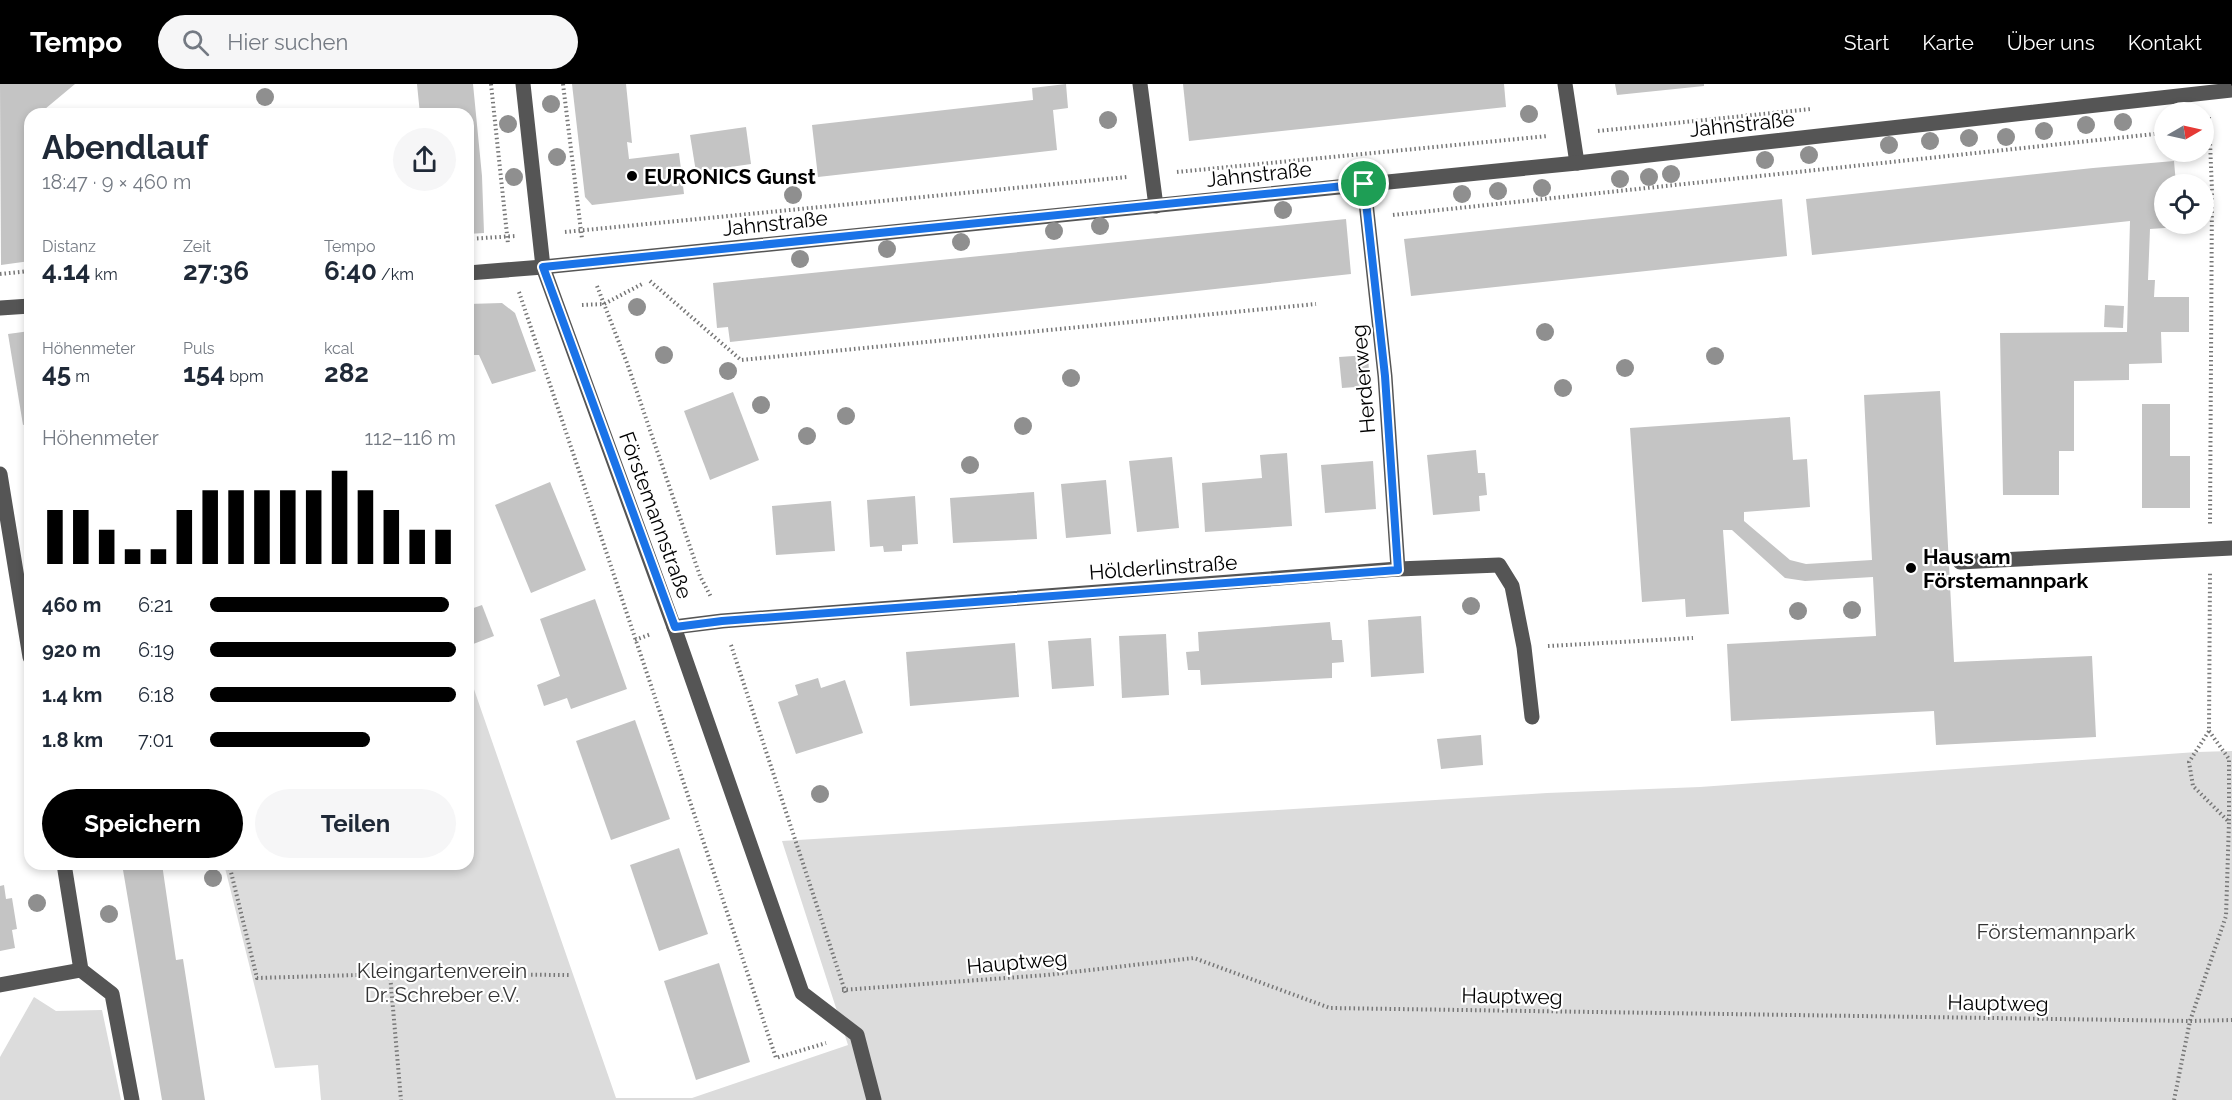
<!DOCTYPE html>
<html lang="de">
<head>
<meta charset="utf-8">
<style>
	:root { --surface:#fff; --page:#f6f6f7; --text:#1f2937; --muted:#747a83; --accent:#000 }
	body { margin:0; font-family:Raleway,sans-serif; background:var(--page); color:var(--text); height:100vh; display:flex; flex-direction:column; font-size:22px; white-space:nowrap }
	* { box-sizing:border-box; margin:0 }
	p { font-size:20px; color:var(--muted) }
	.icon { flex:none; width:33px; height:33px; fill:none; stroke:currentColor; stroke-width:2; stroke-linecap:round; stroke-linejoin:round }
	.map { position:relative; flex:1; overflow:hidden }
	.details { position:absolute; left:24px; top:24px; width:450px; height:762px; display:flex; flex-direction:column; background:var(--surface); border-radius:18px; box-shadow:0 3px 9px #0003 }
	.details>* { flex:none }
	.needle { width:39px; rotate:81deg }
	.buttons { position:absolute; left:2154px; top:18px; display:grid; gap:12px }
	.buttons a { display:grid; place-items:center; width:60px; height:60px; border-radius:50%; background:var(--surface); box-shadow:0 3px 9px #0003; font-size:30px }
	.pin { position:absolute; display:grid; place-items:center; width:51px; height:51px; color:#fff; margin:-26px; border:3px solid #fff; border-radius:50%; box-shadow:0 2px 6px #0007 }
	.round { display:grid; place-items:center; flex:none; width:63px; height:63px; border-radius:32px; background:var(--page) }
	.headline { display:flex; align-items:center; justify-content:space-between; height:102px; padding:0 18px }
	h1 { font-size:33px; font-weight:700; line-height:45px }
	.figures { display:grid; grid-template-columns:repeat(3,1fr); gap:9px; height:102px; padding:6px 18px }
	.figures div { display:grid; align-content:center }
	.figures b { font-size:26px; font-weight:700 }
	.figures small { font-size:16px; font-weight:400 }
	.figures p { font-size:16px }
	.chart { height:168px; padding:12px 18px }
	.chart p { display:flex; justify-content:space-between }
	.chart svg { width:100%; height:108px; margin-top:6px; stroke:var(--accent); stroke-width:6 }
	.button { display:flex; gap:12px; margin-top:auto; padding:12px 18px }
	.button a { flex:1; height:69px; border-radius:36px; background:var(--accent); color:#fff; font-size:24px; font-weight:700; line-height:69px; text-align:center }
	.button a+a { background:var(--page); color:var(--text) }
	ul { padding:0 18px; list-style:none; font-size:20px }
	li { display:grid; grid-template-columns:96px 72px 1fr; align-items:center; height:45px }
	li i { height:15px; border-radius:8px; background:var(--accent) }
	header { display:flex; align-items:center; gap:36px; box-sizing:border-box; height:84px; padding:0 30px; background:var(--accent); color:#fff }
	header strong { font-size:28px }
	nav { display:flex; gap:33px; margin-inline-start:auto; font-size:21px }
	.search { width:420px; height:54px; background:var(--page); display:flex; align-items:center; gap:15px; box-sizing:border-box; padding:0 21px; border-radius:33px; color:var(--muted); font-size:22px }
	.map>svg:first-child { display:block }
	.green { fill:#dcdcdc }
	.building { fill:#c4c4c4 }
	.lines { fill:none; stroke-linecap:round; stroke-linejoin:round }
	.path { stroke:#777; stroke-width:4; stroke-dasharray:1.5 3; stroke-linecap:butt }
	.minor { stroke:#555; stroke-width:15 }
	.tram { stroke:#000; stroke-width:1.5 }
	.tree { fill:#8f8f8f }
	.route-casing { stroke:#fff; stroke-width:12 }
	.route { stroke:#1a73e8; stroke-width:8 }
	.poi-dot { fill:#000; stroke:#fff; stroke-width:2 }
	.labels { text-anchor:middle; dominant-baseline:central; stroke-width:4.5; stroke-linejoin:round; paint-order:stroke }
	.street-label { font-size:21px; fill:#000; stroke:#fff }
	.poi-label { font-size:21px; font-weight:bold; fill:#000; stroke:#fff; text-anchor:start }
	.park-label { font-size:21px; fill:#333; stroke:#fff }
</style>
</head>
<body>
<header>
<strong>Tempo</strong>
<div class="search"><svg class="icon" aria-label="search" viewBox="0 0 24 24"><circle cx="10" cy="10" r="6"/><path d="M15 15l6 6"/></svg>Hier suchen</div>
<nav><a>Start</a><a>Karte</a><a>Über uns</a><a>Kontakt</a></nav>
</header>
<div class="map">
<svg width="2232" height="1016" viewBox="0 0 2232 1016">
	<rect width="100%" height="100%" fill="#fff"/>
	<g class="green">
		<path d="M468,588L616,1014H692L848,961L782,757L1547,709L1700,703L2197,668L2232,667V1016H321L318,981L275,984L224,780H468Z"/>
		<path d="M34,913L56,927L102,926L121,1016H0V973Z"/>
	</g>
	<g class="building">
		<path d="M0,0H75L39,30H30V177L1,181Z"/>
		<path d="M417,0H473L482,92L484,149L468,150V30H420Z"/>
		<path d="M572,0H626L632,59L627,58L629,75L679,69L684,110L592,121L585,113Z"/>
		<path d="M1066,0L1068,24L1053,26L1057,66L818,93L812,41L1033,16L1032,4Z"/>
		<path d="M1183,0H1504L1506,23L1189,57Z"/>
		<path d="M1615,0H1704V2L1617,11Z"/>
		<path d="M746,43L751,80L696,88L690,51Z"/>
		<path d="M2174,77L2176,100H2164V140H2179V143L2150,145L2148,196H2155L2154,213H2189V248H2161L2162,279L2129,280V296L2074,297V367H2059V411H2003L2000,249L2127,248L2130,137L1812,171L1806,115L2093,84Z"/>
		<path d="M1782,115L1787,172L1411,212L1404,155Z"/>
		<path d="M1346,135L1351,190L730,258L728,243L717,244L713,199Z"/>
		<path d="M502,219L515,229L536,287L492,300L479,271H468V220Z"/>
		<path d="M2105,221L2124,222L2123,244L2104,243Z"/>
		<path d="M30,247V339L23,341L8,250Z"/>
		<path d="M1368,271L1370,302L1342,304L1339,273Z"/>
		<path d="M1940,307L1954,578L2092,572L2096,653L1936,661L1934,627L1731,637L1727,560L1876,552L1873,493L1805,497L1785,494L1732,446H1723L1729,530L1686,533L1685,515L1642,518L1630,344L1790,333L1793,376L1807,375L1810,423L1744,428V437L1790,476L1806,480L1872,476L1864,311Z"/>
		<path d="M733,308L759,376L710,396L684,327Z"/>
		<path d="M2142,320H2170V372H2190V424H2142Z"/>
		<path d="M1476,366L1478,389H1485L1487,411L1479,412L1480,427L1433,431L1427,371Z"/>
		<path d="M1287,369L1292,442L1205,448L1202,399L1262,394L1260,371Z"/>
		<path d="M1172,373L1179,444L1137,448L1129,377Z"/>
		<path d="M1373,377L1376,425L1325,429L1321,381Z"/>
		<path d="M1106,396L1111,450L1066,454L1061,400Z"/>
		<path d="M550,398L586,486L531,509L495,421Z"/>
		<path d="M1034,408L1037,455L953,459L950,414Z"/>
		<path d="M915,412L918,460L902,461V467L884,468L883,462L870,463L867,416Z"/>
		<path d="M831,417L835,467L776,471L772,422Z"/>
		<path d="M595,515L627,605L571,625L567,614L544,622L537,601L560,592L540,535Z"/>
		<path d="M482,521L494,552L468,562V526Z"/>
		<path d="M1421,532L1424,589L1371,593L1368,536Z"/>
		<path d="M1330,538L1332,556H1342L1344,578L1332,579V594L1201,601L1200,586H1188L1186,568L1199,567L1198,548Z"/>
		<path d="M1166,550L1169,611L1122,614L1119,552Z"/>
		<path d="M1091,554L1094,602L1052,605L1048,557Z"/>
		<path d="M1015,559L1019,613L910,622L906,568Z"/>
		<path d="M818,594L821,604L845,596L863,649L796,670L778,618L798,611L795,601Z"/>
		<path d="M635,636L670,735L611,756L576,657Z"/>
		<path d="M1481,651L1483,681L1441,685L1437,655Z"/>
		<path d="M679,764L708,850L659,867L630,781Z"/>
		<path d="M122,780H162L176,876L183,875L205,1016H162Z"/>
		<path d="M4,801L6,815L12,814L17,845L12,846L15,864L0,867V802Z"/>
		<path d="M719,879L750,978L696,996L664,897Z"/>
	</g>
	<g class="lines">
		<g class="path">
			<path d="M491,0L508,160"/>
			<path d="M563,0L582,155"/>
			<path d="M2209,33L2212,107L2210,442"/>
			<path d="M2204,45L2211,44"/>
			<path d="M1598,47L1811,25"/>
			<path d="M1177,88L1548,52"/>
			<path d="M1393,131L2164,49"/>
			<path d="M565,148L1127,93"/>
			<path d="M468,155L515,152"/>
			<path d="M0,190L30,187"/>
			<path d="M650,197L741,276L1316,220"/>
			<path d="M597,202L627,279L700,492L711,513"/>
			<path d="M519,208L776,974L826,959"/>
			<path d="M582,221L604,220L644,199"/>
			<path d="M635,556L651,550"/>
			<path d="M731,561L846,910"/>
			<path d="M1548,562L1693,554"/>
			<path d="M468,619L471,618"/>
			<path d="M2209,647L2229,675V737"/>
			<path d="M229,780L257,894L390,890L571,891"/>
			<path d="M390,890L401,1016"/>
			<path d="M842,906L1047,891L1194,874L1330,924L2190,937L2232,936"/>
			<path d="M2174,1016L2190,937L2226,832L2229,738L2193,702L2189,678L2209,647L2210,489"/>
		</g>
		<g class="minor">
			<path d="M523,0L543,183L674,543L802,909L857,951L874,1016"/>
			<path d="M1140,0L1156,122"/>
			<path d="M1565,0L1577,79"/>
			<path d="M1364,100L1385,292L1398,485"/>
			<path d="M468,189L543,183L1577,79L2232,6"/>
			<path d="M0,224L30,222"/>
			<path d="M0,390L30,573"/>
			<path d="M1960,478L2232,464"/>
			<path d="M674,543L722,537L1398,485L1499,481L1512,502L1524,563L1532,633"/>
			<path d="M64,780L81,886L112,910L132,1016"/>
			<path d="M0,901L81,886"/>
		</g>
		<path class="tram" d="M2232,0V1"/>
	</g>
	<g class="tree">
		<circle cx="265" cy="13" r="9"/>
		<circle cx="551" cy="20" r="9"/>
		<circle cx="1529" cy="30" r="9"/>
		<circle cx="1108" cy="36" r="9"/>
		<circle cx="2123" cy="38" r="9"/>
		<circle cx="508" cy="40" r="9"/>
		<circle cx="2086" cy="41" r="9"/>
		<circle cx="2044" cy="47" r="9"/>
		<circle cx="2006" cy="53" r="9"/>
		<circle cx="1969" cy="54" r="9"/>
		<circle cx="1930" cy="57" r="9"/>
		<circle cx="1889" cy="61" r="9"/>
		<circle cx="1809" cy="71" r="9"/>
		<circle cx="557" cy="73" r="9"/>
		<circle cx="1765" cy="76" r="9"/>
		<circle cx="1671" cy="90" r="9"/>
		<circle cx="514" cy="93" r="9"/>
		<circle cx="1649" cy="93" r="9"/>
		<circle cx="1620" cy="95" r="9"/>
		<circle cx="1542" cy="104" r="9"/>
		<circle cx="1498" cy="107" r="9"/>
		<circle cx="1462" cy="110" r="9"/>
		<circle cx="793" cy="111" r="9"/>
		<circle cx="1283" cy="126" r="9"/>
		<circle cx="1100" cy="142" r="9"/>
		<circle cx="1054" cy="147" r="9"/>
		<circle cx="961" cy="158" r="9"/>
		<circle cx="887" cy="165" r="9"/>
		<circle cx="800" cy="175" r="9"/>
		<circle cx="637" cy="223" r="9"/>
		<circle cx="1545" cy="248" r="9"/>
		<circle cx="664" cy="271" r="9"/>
		<circle cx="1715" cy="272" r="9"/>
		<circle cx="1625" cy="284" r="9"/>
		<circle cx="728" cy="287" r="9"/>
		<circle cx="1071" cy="294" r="9"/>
		<circle cx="1563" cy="304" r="9"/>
		<circle cx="761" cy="321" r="9"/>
		<circle cx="846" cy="332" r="9"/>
		<circle cx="1023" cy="342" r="9"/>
		<circle cx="807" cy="352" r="9"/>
		<circle cx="970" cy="381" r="9"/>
		<circle cx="1471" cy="522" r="9"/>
		<circle cx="1852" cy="526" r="9"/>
		<circle cx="1798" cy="527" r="9"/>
		<circle cx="820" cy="710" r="9"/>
		<circle cx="213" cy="794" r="9"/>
		<circle cx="37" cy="819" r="9"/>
		<circle cx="109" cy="830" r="9"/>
	</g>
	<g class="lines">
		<defs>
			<path id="route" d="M1364,100L1385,292L1398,486L722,537L675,543L543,183Z"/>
		</defs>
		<use href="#route" class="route-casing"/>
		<use href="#route" class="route"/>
	</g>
	<g class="poi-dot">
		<circle cx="632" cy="92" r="6"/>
		<circle cx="1911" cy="484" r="6"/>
	</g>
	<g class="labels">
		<g class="street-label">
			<text transform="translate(1742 40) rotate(-6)">Jahnstraße</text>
			<text transform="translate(1259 90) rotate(-6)">Jahnstraße</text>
			<text transform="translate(775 139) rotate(-6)">Jahnstraße</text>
			<text transform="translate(1363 295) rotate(-95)">Herderweg</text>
			<text transform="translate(656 431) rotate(70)">Förstemannstraße</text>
			<text transform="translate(1163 483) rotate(-4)">Hölderlinstraße</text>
			<text transform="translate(1017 878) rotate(-5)">Hauptweg</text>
			<text transform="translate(1512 912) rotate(1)">Hauptweg</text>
			<text transform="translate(1998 919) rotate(1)">Hauptweg</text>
		</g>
		<g class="poi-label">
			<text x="644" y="92">EURONICS Gunst</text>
			<text x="1923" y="472">Haus am<tspan x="1923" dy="24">Förstemannpark</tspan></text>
		</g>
		<g class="park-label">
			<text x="2056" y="847">Förstemannpark</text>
			<text x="442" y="886">Kleingartenverein<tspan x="442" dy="24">Dr. Schreber e.V.</tspan></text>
		</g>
	</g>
</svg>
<div class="buttons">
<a><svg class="needle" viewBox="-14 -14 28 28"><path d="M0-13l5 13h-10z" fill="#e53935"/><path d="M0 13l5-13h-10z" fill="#747a83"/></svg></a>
<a><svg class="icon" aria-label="locate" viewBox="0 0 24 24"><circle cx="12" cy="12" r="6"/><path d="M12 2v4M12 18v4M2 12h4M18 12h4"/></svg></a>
</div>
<div class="pin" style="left:1364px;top:100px;background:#1e9e55"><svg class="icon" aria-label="arrive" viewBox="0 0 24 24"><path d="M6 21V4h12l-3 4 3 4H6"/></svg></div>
<section class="details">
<div class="headline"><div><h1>Abendlauf</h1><p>18:47 · 9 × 460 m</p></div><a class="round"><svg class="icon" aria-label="share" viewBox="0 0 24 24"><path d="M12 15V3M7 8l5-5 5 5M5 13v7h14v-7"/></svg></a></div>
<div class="figures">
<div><p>Distanz</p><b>4.14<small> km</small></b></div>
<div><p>Zeit</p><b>27:36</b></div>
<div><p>Tempo</p><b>6:40<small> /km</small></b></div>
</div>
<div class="figures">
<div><p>Höhenmeter</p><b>45<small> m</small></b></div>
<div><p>Puls</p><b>154<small> bpm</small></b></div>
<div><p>kcal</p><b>282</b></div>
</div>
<div class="chart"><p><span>Höhenmeter</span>112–116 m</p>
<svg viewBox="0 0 160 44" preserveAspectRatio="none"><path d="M5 44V22M15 44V22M25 44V30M35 44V38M45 44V38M55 44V22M65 44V14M75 44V14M85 44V14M95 44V14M105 44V14M115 44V6M125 44V14M135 44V22M145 44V30M155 44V30"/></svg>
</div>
<ul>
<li><b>460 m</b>6:21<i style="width:97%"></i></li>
<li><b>920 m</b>6:19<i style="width:100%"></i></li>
<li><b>1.4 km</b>6:18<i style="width:100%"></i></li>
<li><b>1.8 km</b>7:01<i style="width:65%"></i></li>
</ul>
<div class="button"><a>Speichern</a><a>Teilen</a></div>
</section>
</div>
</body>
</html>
